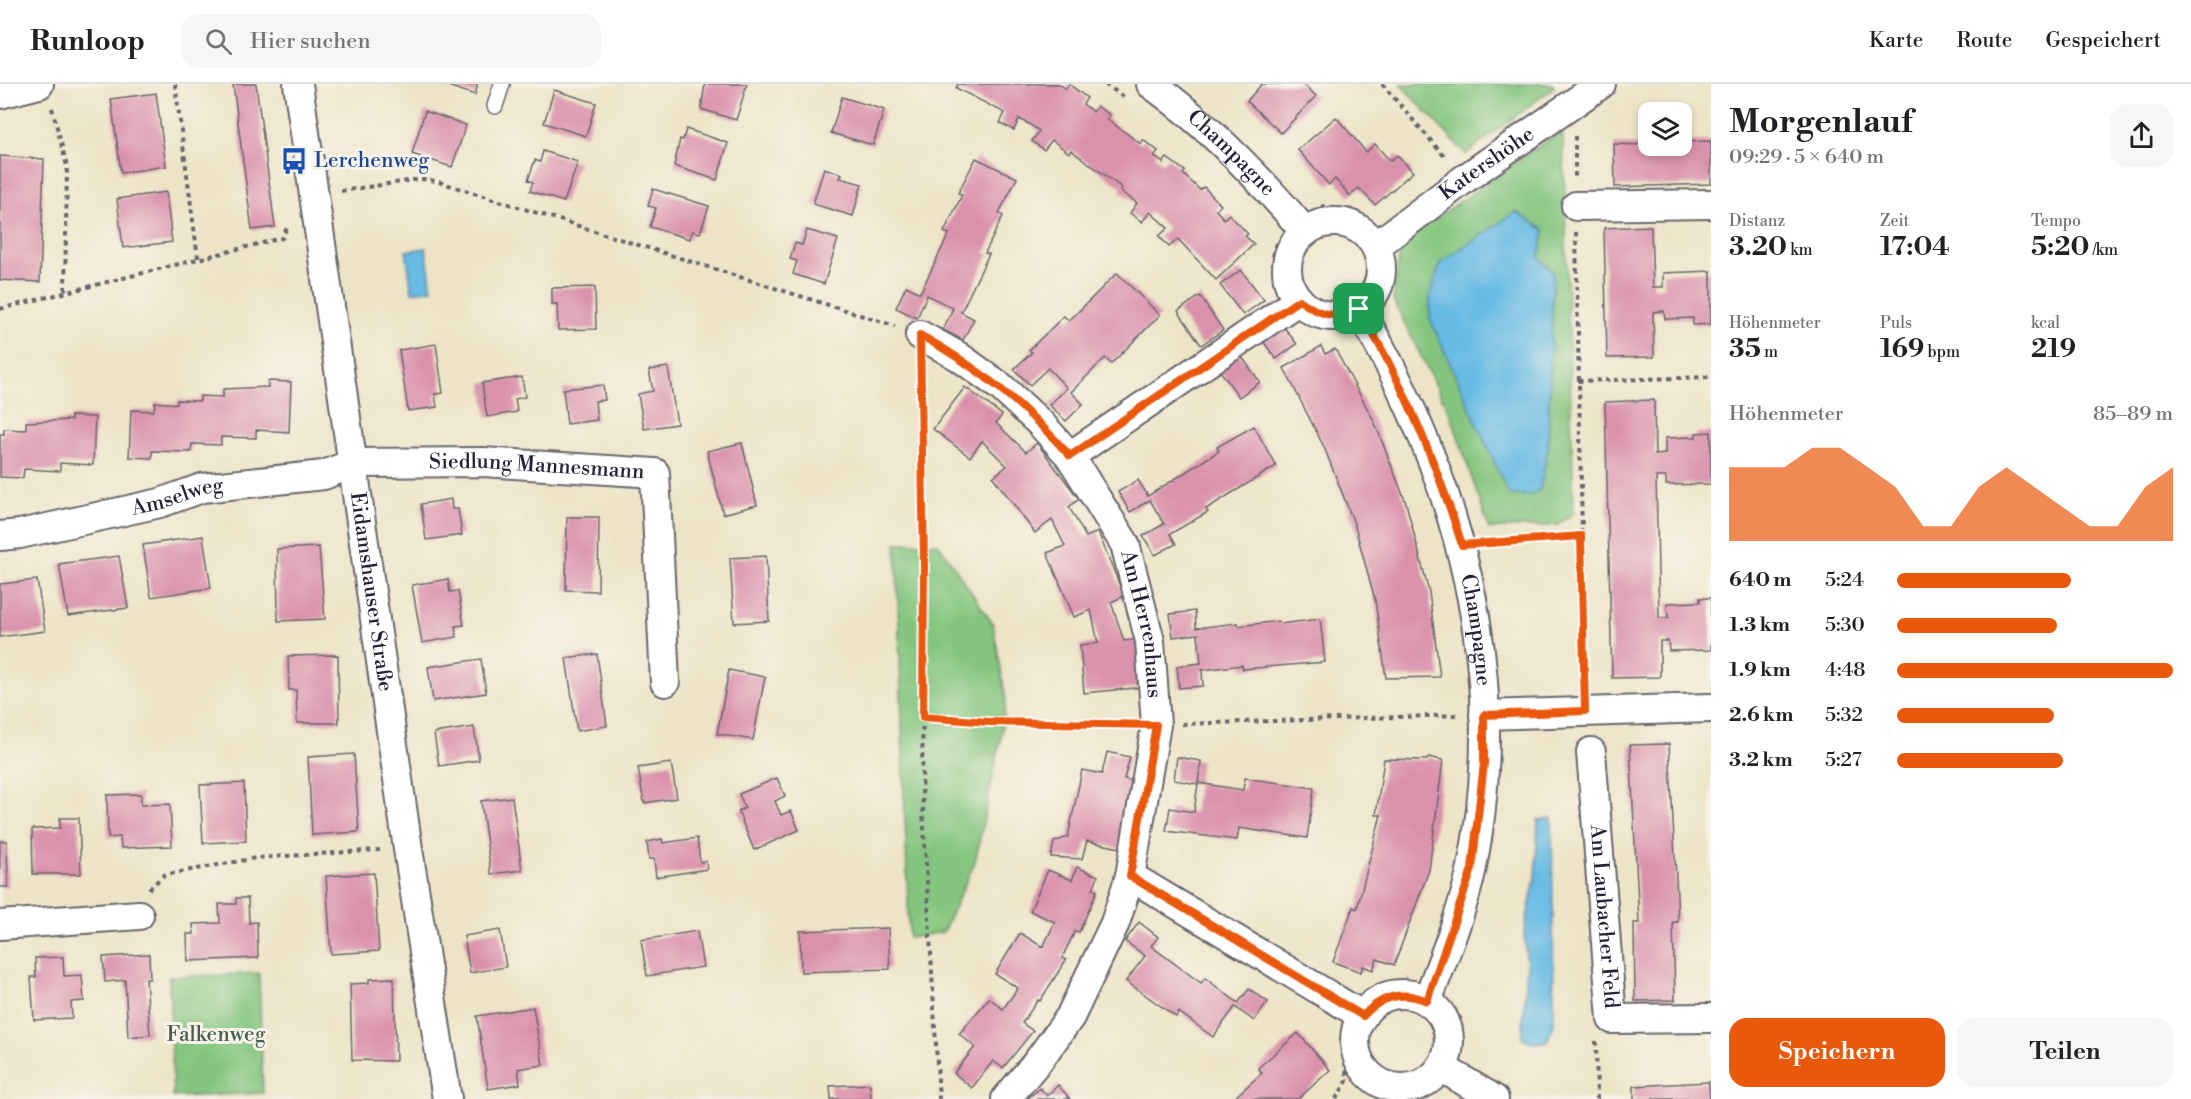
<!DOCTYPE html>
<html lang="de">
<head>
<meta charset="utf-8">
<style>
	:root { --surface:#fff; --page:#f6f6f6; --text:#202124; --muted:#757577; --line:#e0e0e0; --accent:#ea580c }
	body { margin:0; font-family:"Libre Bodoni",serif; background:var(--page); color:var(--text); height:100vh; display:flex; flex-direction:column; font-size:22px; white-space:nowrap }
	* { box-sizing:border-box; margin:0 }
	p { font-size:20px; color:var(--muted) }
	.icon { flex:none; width:33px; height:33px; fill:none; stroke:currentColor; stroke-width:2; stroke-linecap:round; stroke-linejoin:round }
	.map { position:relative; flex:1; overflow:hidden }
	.details { display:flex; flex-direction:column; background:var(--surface); width:480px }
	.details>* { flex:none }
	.buttons { position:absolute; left:1638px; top:18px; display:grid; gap:12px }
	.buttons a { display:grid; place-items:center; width:54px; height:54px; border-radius:12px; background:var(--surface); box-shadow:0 3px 9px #0003; font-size:30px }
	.pin { position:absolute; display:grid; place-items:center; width:51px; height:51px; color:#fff; margin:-26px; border-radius:12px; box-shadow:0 3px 9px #0006 }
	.round { display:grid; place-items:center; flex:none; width:63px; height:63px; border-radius:18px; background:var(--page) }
	.summary { display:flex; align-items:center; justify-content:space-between; height:102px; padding:0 18px }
	h1 { font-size:33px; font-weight:700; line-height:45px }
	.figures { display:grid; grid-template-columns:repeat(3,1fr); gap:9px; height:102px; padding:6px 18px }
	.figures div { display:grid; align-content:center }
	.figures b { font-size:26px; font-weight:700 }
	.figures small { font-size:16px; font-weight:400 }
	.figures p { font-size:16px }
	.chart { height:168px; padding:12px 18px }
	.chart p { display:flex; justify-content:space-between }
	.chart svg { width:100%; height:108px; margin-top:6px; fill:var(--accent); opacity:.7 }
	.button { display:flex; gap:12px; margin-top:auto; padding:12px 18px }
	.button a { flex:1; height:69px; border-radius:18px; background:var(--accent); color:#fff; font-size:24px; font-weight:700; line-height:69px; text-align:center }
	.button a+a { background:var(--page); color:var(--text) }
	ul { padding:0 18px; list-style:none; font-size:20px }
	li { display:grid; grid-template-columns:96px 72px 1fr; align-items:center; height:45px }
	li i { height:15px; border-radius:8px; background:var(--accent) }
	header { display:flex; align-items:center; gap:36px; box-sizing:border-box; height:84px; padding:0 30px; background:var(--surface); border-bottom:2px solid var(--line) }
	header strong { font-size:28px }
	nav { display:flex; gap:33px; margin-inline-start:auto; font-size:21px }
	.search { width:420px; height:54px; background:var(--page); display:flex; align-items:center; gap:15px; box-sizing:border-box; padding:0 21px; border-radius:18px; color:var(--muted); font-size:22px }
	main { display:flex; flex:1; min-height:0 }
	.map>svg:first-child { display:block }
	.green { fill:#83c57e; stroke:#52745c; stroke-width:1.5 }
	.water { fill:#68bbe4; stroke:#456e90; stroke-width:1.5 }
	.building { fill:#da91ac }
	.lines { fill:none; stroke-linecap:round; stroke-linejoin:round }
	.lane-casing { stroke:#69666c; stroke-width:18 }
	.street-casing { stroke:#69666c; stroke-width:32 }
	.path { stroke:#69666c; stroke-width:4; stroke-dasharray:4.5 4.5; stroke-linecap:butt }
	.lane { stroke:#fff; stroke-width:15 }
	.street { stroke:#fff; stroke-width:28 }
	.route-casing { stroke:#fff; stroke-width:12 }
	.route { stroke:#ea580c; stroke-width:8 }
	.labels { text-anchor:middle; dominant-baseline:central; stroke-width:6; stroke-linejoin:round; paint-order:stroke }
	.street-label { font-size:21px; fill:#22223b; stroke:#f7f3e8 }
	.transit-label { font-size:21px; fill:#164399; stroke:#f7f3e8; text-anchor:start }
	.park-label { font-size:21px; fill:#445b52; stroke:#f7f3e8 }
</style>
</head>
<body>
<header>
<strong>Runloop</strong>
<div class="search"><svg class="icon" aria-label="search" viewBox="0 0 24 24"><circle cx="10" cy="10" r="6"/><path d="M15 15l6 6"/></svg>Hier suchen</div>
<nav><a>Karte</a><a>Route</a><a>Gespeichert</a></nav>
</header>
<main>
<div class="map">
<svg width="1711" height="1015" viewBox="0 0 1711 1015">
	<rect width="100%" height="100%" fill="#f7f3e8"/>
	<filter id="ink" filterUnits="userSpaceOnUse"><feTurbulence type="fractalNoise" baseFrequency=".0167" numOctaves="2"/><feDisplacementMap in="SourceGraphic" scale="12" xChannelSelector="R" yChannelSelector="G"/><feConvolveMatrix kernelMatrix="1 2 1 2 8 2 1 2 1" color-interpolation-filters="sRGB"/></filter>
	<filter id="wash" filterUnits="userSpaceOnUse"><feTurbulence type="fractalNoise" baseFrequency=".008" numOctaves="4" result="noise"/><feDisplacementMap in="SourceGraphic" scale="24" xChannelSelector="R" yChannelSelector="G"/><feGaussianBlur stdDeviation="1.35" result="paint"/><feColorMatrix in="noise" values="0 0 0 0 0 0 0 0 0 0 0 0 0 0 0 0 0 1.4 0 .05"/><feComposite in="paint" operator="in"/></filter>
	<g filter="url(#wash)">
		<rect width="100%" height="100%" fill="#ede4c7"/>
		<g class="green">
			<path d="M1400,0H1553L1554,3L1466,70Z"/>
			<path d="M1563,50L1574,429L1557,441L1489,445L1451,332L1393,216L1400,167L1408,154L1552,53Z"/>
			<path d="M896,459H938L993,540L1006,616L1000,658L975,778L943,848L909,854Z"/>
			<path d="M259,889L263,1009L173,1013L169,893Z"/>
		</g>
		<g class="water">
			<path d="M1516,128L1545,146L1539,173L1553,188L1548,363L1540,405L1533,411H1509L1430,235V210L1441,178Z"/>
			<path d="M426,164L432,205L412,208L406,167Z"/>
			<path d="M1552,734L1554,941L1547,957L1535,959L1522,954L1527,882L1524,849L1535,795L1538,736Z"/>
		</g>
		<g id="blocks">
			<g class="building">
				<path d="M233,0H256L275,143L252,146Z"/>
				<path d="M442,0H477V3L475,11Z"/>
				<path d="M705,0H747L736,36L701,25Z"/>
				<path d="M958,0H1059L1066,5L1069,0L1087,14L1083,20L1093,28L1097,22L1110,31L1107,35L1141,60L1143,56L1158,67L1154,72L1163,79L1167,74L1185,87L1183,90L1200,106L1204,103L1221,121L1216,126L1224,135L1229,130L1248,150L1245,152L1254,160L1216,196L1178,155L1169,163L1159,152L1168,144L1150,128L1142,138L1130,129L1137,119L1120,107L1122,104L1071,66L1069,69L1052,56L1044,66L1032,57L1039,47L1029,40L1019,35L1014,46L1000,39L1005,29L956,4Z"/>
				<path d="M1262,0H1303L1316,12L1281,49L1247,17Z"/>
				<path d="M554,6L596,19L586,52L544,39Z"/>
				<path d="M156,9L166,82L121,89L111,15Z"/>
				<path d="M842,13L884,26L873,61L831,49Z"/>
				<path d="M425,27L466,41L452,83L412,70Z"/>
				<path d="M1336,33L1366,68L1375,60L1390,77L1397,71L1413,88L1375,121L1359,104L1350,112L1335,95L1329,101L1298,66Z"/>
				<path d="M686,45L728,59L717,96L674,82L680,55L683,56Z"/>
				<path d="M1711,57V100L1615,103L1614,60L1682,62V58Z"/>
				<path d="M543,67L578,78L564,118L530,107L533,98L528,96L535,76L540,78Z"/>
				<path d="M0,72L44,75L40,198L0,196Z"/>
				<path d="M976,74L1017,94L999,129L1003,132L985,169L989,170L961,228L974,235L963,256L943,246L953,224L927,211L917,234L896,224L906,202L920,209L949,150L944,148L962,111L958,109Z"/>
				<path d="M824,84L842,90L840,94L862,100L853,132L813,120Z"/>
				<path d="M653,105L709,122L700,149L692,147L690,155L650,143L656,124L648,122Z"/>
				<path d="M166,108L172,158L123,164L117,115Z"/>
				<path d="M1651,142L1653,203H1663V189L1711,187V240L1693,241V234L1665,235L1664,227L1653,228L1654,273L1607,274L1604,144Z"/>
				<path d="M807,146L838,155L824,200L793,190L797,177L790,175L795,159L802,161Z"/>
				<path d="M1241,186L1264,216L1243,231L1220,201Z"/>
				<path d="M1117,189L1160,231L1111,280L1105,274L1071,308L1083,320L1066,337L1049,321L1067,304L1048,284L1030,301L1014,285L1032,268L1029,266L1064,232L1069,237Z"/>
				<path d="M595,203L596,245L558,246L557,220H552V204Z"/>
				<path d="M1200,212L1223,246L1201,261L1178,227Z"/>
				<path d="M1280,238L1297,260L1276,275L1260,253Z"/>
				<path d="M436,260L443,309L435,310L437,323L408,327L399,266Z"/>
				<path d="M1321,262L1325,270L1335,265L1374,337L1406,419L1429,508L1440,593L1386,594L1375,516L1354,439L1324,363L1284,284Z"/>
				<path d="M1239,269L1260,298L1239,313L1218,284Z"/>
				<path d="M668,283L677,340L644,345L638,310L653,307L649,286Z"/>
				<path d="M522,293L525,313L515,315L517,328L487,333L482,299Z"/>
				<path d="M268,297L291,298L289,348L256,346V354L221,353V361L192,360L191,368L152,367V374L129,373L131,326L154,327L155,318L177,320V316L200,317V312L223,313V305L268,303Z"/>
				<path d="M603,301L605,316L595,317L597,336L567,340L563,305Z"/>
				<path d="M965,303L1002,331L996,339L1026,368L1037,359L1079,415L1069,423L1086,453L1098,448L1107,470L1124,512L1111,518L1124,557L1141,555L1145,603L1084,609L1080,561L1098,559L1091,526L1074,533L1047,469L1065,462L1052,436L1035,449L993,393L1007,382L982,357L970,373L933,345Z"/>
				<path d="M1654,316L1655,371L1665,370V354L1696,353V349L1711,348V400L1666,401V393H1656L1659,534H1668L1667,519L1700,518V514H1711V566L1669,567L1668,557H1660V593L1612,594L1605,318Z"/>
				<path d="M71,332L95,333L93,381L60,379V387L24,385L23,394L0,393V350H4V345L26,346V338L71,336Z"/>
				<path d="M1254,342L1276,382L1206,425L1208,428L1170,450L1176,460L1155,471L1143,452L1164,440L1150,416L1130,428L1118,408L1138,396L1148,412L1219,367L1217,363Z"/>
				<path d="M742,359L757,421L723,430L707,367Z"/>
				<path d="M451,415L452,425H458L462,451L426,456L421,420Z"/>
				<path d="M567,433H599L598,507L566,506Z"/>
				<path d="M203,452L211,504L151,513L143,461Z"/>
				<path d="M319,463L325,535L278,537L277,465Z"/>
				<path d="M119,472L128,524L68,532L59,480Z"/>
				<path d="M766,472L769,537L734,539L730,474Z"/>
				<path d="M448,495L450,508L458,507L464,541L455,542L457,553L422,559L412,501Z"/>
				<path d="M37,496L45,547L0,553V500Z"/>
				<path d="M1195,527L1196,544L1238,539L1239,542L1279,537L1280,540L1320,535L1325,578L1243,585L1242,581L1202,586L1203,602L1179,604L1177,582L1201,579L1198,550L1173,553L1170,530Z"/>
				<path d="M597,570L607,642L577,647L566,574Z"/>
				<path d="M338,571L339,639H297L296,606H289L288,572Z"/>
				<path d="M481,575L486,609L433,617L428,583Z"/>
				<path d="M729,586L765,593L753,656L717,650Z"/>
				<path d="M474,643L479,676L439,682L434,649Z"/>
				<path d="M1669,660L1677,813L1678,838H1673L1675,916L1635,917L1634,839H1639L1630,661Z"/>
				<path d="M1107,668L1130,673L1124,695L1134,697L1120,764L1087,757L1082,775L1051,773L1054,758L1068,753L1082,686L1102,690Z"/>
				<path d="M354,670L359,748L312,751L308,673Z"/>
				<path d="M1177,673L1201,677L1198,699L1243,706L1245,694L1314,704L1307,754L1239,744L1237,756L1166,747L1170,724L1194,728L1198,700L1174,696Z"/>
				<path d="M1428,673L1443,676L1429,786L1394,881L1377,875L1373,886L1363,882L1361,888L1333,878L1353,823L1357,825L1365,793L1381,731H1376L1384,675L1427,676Z"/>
				<path d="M671,679L677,714L644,719L638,684Z"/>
				<path d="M777,694L785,712L775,717L781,731L791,727L799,746L754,766L738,727L745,724L739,710Z"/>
				<path d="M244,699L246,757L203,759L200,701Z"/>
				<path d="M141,710V721L170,720L172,762L121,764L120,753L108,754L107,711Z"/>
				<path d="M512,713L522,786L491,790L481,717Z"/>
				<path d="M60,734H79L81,790H33L32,745L60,744Z"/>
				<path d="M697,754L700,778L706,777L707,785L656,793L654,775H649L647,758L662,755L663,759Z"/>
				<path d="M0,757H7L8,803H0Z"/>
				<path d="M1077,783L1098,792L1093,805L1097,807L1079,848L1075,847L1062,874L1066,876L1040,917L1038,916L1022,939L1033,947L1003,984L993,977L972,1004L954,989L975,963L959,950L989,914L1003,925L1018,904L995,890L1020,849L1043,863L1055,838L1030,827L1048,786L1072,796Z"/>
				<path d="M374,789L379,867L331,870L326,792Z"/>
				<path d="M236,814H248L249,839L257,838L258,874L188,877L187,850H194L193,840L220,839L219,820H236Z"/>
				<path d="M1139,838L1158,853L1151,862L1201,899L1205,894L1238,919L1249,905L1268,918L1254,937L1235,923L1213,953L1179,928L1176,933L1126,897L1145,872L1125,857Z"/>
				<path d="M888,844L890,885L801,888L800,847Z"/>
				<path d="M500,846L506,883L470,889L464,852Z"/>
				<path d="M697,847L703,883L647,892L641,856Z"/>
				<path d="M149,870L150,895H146L150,951L128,953L125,896L105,898L103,873Z"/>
				<path d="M63,873L64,892L82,891L84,917L71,918L72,934L34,936L31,893H36L35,874Z"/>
				<path d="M394,894L396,977L352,976L350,900L369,899V895Z"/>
				<path d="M533,923L543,981L518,985L520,1000L488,1005L477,932Z"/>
				<path d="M1298,949L1330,986L1298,1015H1233L1262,989L1258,984Z"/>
				<path d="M1709,998L1710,1015H1634V1002Z"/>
				<path d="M870,1000L871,1015H831L830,1002Z"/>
				<path d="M1058,1001L1070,1015H1027L1040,1004L1047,1012Z"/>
			</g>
		</g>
	</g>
	<g filter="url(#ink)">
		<use href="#blocks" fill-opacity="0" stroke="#69666c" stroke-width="1.5"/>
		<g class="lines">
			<defs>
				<path id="lane" d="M495,22L502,0"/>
				<g id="street">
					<path id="s1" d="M298,0L408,765L447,1015"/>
					<path id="s2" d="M1151,0C1209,42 1259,93 1305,148"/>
					<path d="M0,10L39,0"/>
					<path d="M1576,122L1711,120"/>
					<circle cx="1334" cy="185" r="47"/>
					<path id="s3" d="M1376,162L1463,96L1601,0"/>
					<path id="s4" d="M1359,225C1459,396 1511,586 1472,783C1464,824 1442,878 1427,917"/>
					<path id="s5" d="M920,251L958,272L1001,303L1040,339L1070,372L1125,460L1150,557L1156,641L1130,792L1115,839L1070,933L1038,977L1006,1015"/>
					<path d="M1070,372L1299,216"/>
					<path id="s6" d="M0,452L20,450L160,419L202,404L324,391L354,379L483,378L655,389L665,598"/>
					<path d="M1484,631L1711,624"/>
					<path id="s7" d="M1591,668L1612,935L1711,934"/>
					<path d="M1130,792L1363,932"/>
					<path d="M0,841L139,831"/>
					<circle cx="1402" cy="957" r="47"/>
					<path d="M1441,983L1494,1015"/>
				</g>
			</defs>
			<use href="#lane" class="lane-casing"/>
			<use href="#street" class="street-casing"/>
			<g class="path">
				<path d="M175,0L198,174"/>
				<path d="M1105,0L1127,15"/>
				<path d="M1382,0L1446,74"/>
				<path d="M52,24L67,82L65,209"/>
				<path d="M1575,52V95"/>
				<path d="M341,107L421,95L436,97L895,242"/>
				<path d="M1321,122L1354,126L1367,135"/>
				<path d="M1576,148L1585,602"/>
				<path d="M1274,199L1273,172L1277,159"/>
				<path d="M1386,216L1390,184"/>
				<path d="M0,225L282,154L288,142"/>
				<path d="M1310,241L1341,248"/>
				<path d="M920,283L924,480L922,707L939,1015"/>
				<path d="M1578,297L1711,293"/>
				<path d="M1486,458L1581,452"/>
				<path d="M923,633L1129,641"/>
				<path d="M1182,640L1459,631"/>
				<path d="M149,805L164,791L256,774L380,766"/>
				<path d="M1372,905L1403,896L1406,893"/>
				<path d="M1454,924L1461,936L1462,965"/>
				<path d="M1596,957L1597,1015"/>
				<path d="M1336,1015L1347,997L1343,951"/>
				<path d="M1423,1015L1433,1010"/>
			</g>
			<use href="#lane" class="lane"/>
			<use href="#street" class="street"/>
		</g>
	</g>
	<g class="lines" filter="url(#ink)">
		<defs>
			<path id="route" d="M1299,216C1322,232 1332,235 1359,225C1404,300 1436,378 1462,461L1581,452L1585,627L1484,631V679L1472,785L1427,917C1402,906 1381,912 1363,932L1130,792L1156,641L989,638L923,633L924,480L920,251C980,284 1024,321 1070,372Z"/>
		</defs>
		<use href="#route" class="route-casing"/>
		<use href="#route" class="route"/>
	</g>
	<defs>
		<symbol id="bus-bare" viewBox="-9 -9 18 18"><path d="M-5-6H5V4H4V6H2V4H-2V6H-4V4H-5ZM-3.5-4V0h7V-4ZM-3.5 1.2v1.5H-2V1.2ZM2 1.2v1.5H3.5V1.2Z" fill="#1a4fb4" stroke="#f7f3e8" stroke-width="2.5" paint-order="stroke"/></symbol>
	</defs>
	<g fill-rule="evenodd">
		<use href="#bus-bare" x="275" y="58" width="38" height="38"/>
	</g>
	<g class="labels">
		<g class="street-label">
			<text stroke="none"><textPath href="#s2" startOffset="106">Champagne</textPath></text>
			<text stroke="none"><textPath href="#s3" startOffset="138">Katershöhe</textPath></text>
			<text stroke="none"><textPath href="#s6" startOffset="546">Siedlung Mannesmann</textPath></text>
			<text stroke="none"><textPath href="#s6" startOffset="182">Amselweg</textPath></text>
			<text stroke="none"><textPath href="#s1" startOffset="513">Eidamshauser Straße</textPath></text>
			<text stroke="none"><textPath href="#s5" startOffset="380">Am Herrenhaus</textPath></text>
			<text stroke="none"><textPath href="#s4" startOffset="344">Champagne</textPath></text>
			<text stroke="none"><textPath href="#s7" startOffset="165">Am Laubacher Feld</textPath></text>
		</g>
		<g class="transit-label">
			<text x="314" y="77">Lerchenweg</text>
		</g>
		<g class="park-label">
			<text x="216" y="951">Falkenweg</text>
		</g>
	</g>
</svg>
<div class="buttons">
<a><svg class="icon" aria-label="layers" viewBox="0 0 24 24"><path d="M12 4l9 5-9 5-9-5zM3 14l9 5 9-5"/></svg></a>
</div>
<div class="pin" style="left:1359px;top:225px;background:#1e9e55"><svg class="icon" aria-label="arrive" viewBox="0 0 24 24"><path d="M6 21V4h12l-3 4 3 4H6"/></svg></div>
</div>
<section class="details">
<div class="summary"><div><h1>Morgenlauf</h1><p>09:29 · 5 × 640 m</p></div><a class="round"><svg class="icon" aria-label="share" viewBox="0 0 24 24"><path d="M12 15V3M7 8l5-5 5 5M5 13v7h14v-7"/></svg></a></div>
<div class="figures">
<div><p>Distanz</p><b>3.20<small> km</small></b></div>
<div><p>Zeit</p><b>17:04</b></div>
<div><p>Tempo</p><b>5:20<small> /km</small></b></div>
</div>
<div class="figures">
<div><p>Höhenmeter</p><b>35<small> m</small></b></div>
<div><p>Puls</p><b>169<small> bpm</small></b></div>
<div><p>kcal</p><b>219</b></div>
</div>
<div class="chart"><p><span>Höhenmeter</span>85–89 m</p>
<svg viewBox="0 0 160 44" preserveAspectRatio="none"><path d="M0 44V14L10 14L20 14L30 6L40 6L50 14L60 22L70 38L80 38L90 22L100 14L110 22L120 30L130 38L140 38L150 22L160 14V44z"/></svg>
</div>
<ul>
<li><b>640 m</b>5:24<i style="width:63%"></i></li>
<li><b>1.3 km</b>5:30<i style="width:58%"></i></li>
<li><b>1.9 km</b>4:48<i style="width:100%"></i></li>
<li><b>2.6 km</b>5:32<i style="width:57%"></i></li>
<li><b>3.2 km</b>5:27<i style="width:60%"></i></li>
</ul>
<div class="button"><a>Speichern</a><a>Teilen</a></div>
</section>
</main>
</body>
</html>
